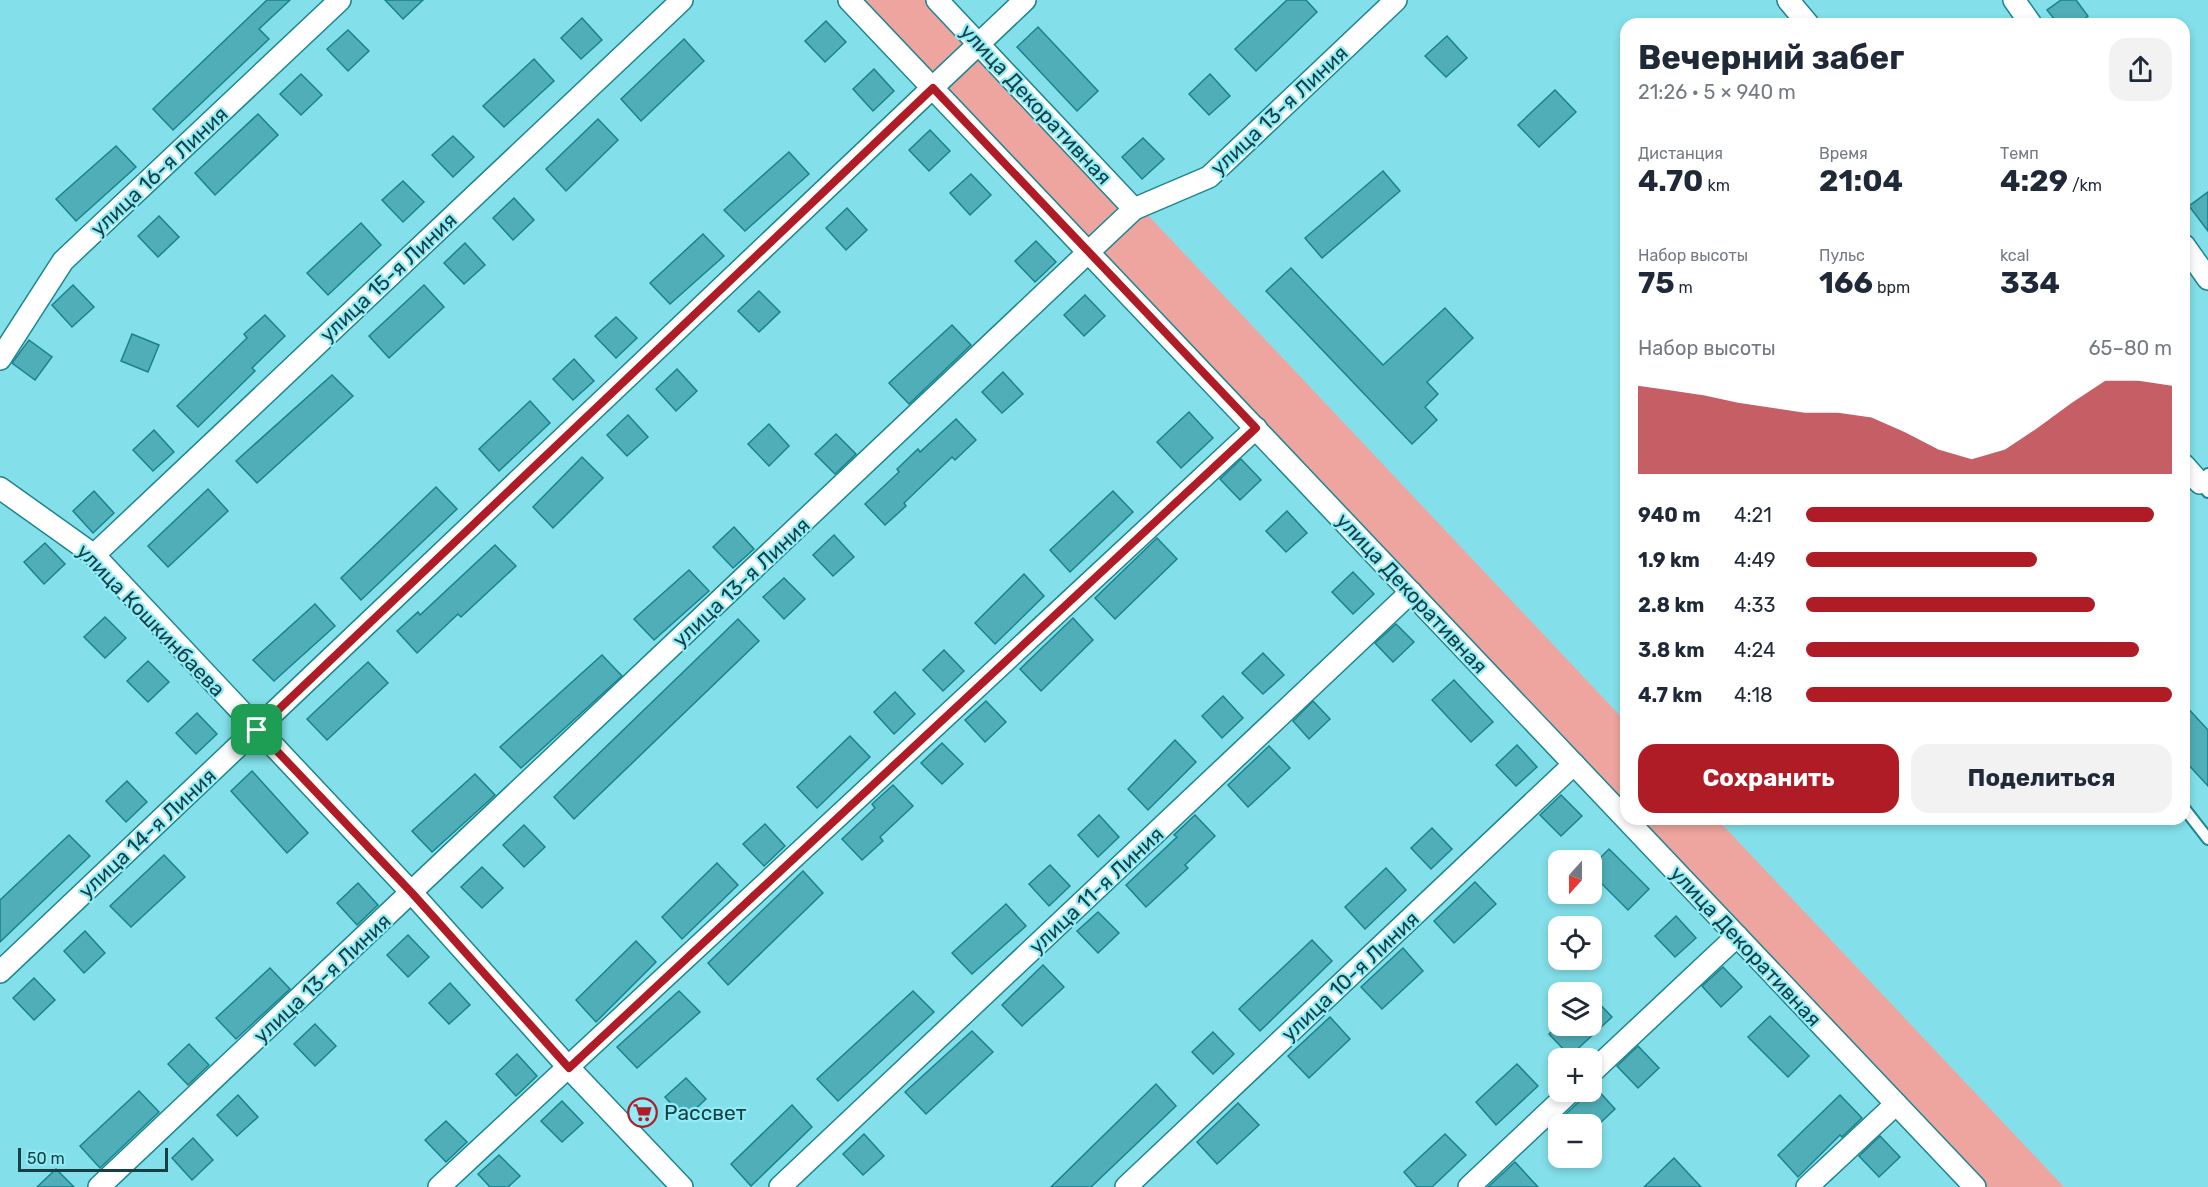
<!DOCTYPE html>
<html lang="ru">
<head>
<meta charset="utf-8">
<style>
	:root { --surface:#fff; --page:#f2f2f3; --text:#1f2937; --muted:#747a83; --accent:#af1c25 }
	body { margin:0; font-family:Rubik,sans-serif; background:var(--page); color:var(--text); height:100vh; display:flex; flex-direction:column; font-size:22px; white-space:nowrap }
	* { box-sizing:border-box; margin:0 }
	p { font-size:20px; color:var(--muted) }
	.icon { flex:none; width:33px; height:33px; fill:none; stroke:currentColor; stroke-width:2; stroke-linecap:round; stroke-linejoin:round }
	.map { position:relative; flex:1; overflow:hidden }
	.details { position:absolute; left:1620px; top:18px; width:570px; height:807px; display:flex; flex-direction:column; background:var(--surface); border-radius:18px; box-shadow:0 3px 9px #0003 }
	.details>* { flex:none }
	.needle { width:39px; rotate:201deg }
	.controls { position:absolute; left:1548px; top:850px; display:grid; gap:12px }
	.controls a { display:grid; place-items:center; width:54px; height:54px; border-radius:12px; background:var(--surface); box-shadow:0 3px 9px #0003; font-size:30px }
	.scale { position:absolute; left:18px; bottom:15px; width:150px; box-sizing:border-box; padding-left:6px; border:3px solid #184044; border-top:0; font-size:16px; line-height:21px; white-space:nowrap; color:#184044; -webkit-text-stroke:4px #90edf7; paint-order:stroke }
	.pin { position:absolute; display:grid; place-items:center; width:51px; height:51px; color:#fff; margin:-26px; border-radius:12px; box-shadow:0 3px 9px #0006 }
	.round { display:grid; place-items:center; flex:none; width:63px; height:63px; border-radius:18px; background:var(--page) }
	.head { display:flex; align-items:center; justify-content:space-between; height:102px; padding:0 18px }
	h1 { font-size:33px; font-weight:700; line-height:45px }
	.figures { display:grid; grid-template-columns:repeat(3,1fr); gap:9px; height:102px; padding:6px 18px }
	.figures div { display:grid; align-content:center }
	.figures b { font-size:30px; font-weight:700 }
	.figures small { font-size:16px; font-weight:400 }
	.figures p { font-size:16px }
	.chart { height:168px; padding:12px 18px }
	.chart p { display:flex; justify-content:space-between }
	.chart svg { width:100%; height:108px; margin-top:6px; fill:var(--accent); opacity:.7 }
	.primary-button { display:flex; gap:12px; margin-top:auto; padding:12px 18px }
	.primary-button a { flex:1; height:69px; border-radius:18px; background:var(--accent); color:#fff; font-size:24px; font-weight:700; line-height:69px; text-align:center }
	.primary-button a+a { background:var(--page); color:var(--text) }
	ul { padding:0 18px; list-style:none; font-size:20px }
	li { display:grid; grid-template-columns:96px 72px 1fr; align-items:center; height:45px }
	li i { height:15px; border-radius:8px; background:var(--accent) }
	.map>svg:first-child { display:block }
	.green { fill:#eea59f }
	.building { fill:#4faeb8; stroke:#19838d; stroke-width:1.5 }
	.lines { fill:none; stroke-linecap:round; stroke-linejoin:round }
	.service-casing { stroke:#1d858f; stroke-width:14 }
	.minor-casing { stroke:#1d858f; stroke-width:24 }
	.service { stroke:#fff; stroke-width:10 }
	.minor { stroke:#fff; stroke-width:21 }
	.route-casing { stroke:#fff; stroke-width:12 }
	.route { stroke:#af1c25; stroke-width:8 }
	.labels { text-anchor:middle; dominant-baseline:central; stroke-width:4.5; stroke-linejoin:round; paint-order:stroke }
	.street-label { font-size:21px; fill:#184044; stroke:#90edf7 }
	.poi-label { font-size:21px; fill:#184044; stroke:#90edf7; text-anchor:start }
</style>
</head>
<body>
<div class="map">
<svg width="2208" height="1187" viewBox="0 0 2208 1187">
	<rect width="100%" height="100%" fill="#83e0ea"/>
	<g class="green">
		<path d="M859,0H945L1626,722V807Z"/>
		<path d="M1637,819H1717L2064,1187H1987Z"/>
	</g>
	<g class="building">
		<path d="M267,0H290L259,29L269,39L173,130L153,109Z"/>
		<path d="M385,0H423L403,19Z"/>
		<path d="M1287,0H1306L1317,12L1256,71L1235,49Z"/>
		<path d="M2061,0H2076L2088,16L2078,24H2058L2047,10Z"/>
		<path d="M582,18L602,40L581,59L561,38Z"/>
		<path d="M826,21L846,42L825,62L805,41Z"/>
		<path d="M1038,27L1098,91L1077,111L1017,47Z"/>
		<path d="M348,30L369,51L348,71L327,49Z"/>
		<path d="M1447,36L1467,58L1446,77L1425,56Z"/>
		<path d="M684,39L704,61L641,121L621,99Z"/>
		<path d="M534,59L554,81L504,127L483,106Z"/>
		<path d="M874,69L894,91L873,111L853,89Z"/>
		<path d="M301,74L322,95L301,115L280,94Z"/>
		<path d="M1210,74L1230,96L1209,115L1189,94Z"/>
		<path d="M1555,90L1576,112L1539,147L1518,125Z"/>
		<path d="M258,114L278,135L215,195L195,173Z"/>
		<path d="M598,119L618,140L566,191L546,169Z"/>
		<path d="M930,130L950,151L929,171L909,150Z"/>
		<path d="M453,136L474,157L453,177L432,155Z"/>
		<path d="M1143,138L1164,159L1142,179L1122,157Z"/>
		<path d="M116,146L136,167L76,221L56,199Z"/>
		<path d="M789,152L809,174L745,231L724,210Z"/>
		<path d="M1383,171L1400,191L1322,258L1305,238Z"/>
		<path d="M971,174L991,195L970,215L950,193Z"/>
		<path d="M403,181L424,202L403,222L382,200Z"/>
		<path d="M2208,192V231L2189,206Z"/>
		<path d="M514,198L534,220L513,240L493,218Z"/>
		<path d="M847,208L867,230L846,250L826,228Z"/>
		<path d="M159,216L179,237L158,257L138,236Z"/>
		<path d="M361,223L381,245L328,295L307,273Z"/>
		<path d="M703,234L724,256L670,304L650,283Z"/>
		<path d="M1036,241L1056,262L1035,282L1015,261Z"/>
		<path d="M465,243L485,265L464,284L444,263Z"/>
		<path d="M1291,268L1383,365L1445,308L1473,338L1427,382L1438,394L1425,407L1437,420L1412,444L1266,291Z"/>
		<path d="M73,285L94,307L72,327L52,305Z"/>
		<path d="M424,285L444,307L389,358L369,336Z"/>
		<path d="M759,291L780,312L759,332L738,311Z"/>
		<path d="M1085,295L1105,316L1084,336L1064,315Z"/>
		<path d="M265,315L285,336L252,368L255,371L198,427L177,406L247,338L244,334Z"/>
		<path d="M616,317L637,338L616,358L595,336Z"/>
		<path d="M952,325L971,345L909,404L889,383Z"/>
		<path d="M132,334L159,345L148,372L121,361Z"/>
		<path d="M29,340L52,357L35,380L12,363Z"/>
		<path d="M574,359L594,381L573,400L553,379Z"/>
		<path d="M677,369L697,391L676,411L656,389Z"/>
		<path d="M1003,372L1023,394L1002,413L982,392Z"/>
		<path d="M332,375L353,396L257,483L236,461Z"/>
		<path d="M530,401L550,423L499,471L479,449Z"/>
		<path d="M1189,412L1213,438L1181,468L1157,442Z"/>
		<path d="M628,415L648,437L627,456L607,435Z"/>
		<path d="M956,419L976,440L955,460L952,457L904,503L906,506L885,525L865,504L899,472L897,469L918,449L920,452Z"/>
		<path d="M769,424L789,446L769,466L748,444Z"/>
		<path d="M154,430L174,452L153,471L133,450Z"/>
		<path d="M836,434L856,454L835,474L815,454Z"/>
		<path d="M582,457L603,478L553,528L533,507Z"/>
		<path d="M1241,459L1261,480L1240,500L1220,479Z"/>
		<path d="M436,487L457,509L361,600L341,578Z"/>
		<path d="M208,489L228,511L168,567L148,546Z"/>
		<path d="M94,491L114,513L93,533L73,511Z"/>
		<path d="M1113,491L1133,512L1070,572L1050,550Z"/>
		<path d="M1287,511L1307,533L1286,552L1266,531Z"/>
		<path d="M734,527L754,549L733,568L713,547Z"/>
		<path d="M834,535L854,557L833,576L813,555Z"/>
		<path d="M1157,538L1177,559L1115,619L1095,598Z"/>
		<path d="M45,543L65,564L44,584L24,562Z"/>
		<path d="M495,545L516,566L461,617L458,614L417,653L397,631L418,612L420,615Z"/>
		<path d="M689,570L709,591L654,640L634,619Z"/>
		<path d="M1353,572L1374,594L1353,614L1332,592Z"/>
		<path d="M1024,574L1044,596L995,644L975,623Z"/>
		<path d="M784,578L805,599L784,619L763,597Z"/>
		<path d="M315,604L335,626L274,681L253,660Z"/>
		<path d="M105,617L126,638L105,658L84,637Z"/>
		<path d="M1073,618L1093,640L1041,691L1020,669Z"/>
		<path d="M738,619L759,641L574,819L554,797Z"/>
		<path d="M1396,624L1414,642L1393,662L1375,643Z"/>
		<path d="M944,650L964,671L943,691L923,670Z"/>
		<path d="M1263,653L1284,675L1263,694L1242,673Z"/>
		<path d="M602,655L622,676L521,768L500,747Z"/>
		<path d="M148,661L169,682L148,702L127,681Z"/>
		<path d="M368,662L388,683L327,740L307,719Z"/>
		<path d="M1454,680L1493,722L1471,742L1432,700Z"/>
		<path d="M895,692L915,714L894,734L874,712Z"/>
		<path d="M1223,696L1243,718L1222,738L1202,716Z"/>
		<path d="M986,701L1006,722L985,742L965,720Z"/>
		<path d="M1313,701L1330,719L1309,739L1293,721Z"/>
		<path d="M2184,704L2208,730V786L2184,760Z"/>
		<path d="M197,713L217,734L196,754L176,733Z"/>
		<path d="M850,736L870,757L817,808L797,787Z"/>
		<path d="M1175,740L1196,762L1148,810L1128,789Z"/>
		<path d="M942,743L963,764L942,784L921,763Z"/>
		<path d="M1517,745L1537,767L1516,786L1496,765Z"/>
		<path d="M1269,746L1290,768L1248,807L1228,785Z"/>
		<path d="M252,771L308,833L287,853L231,791Z"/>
		<path d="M475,774L495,795L432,852L412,831Z"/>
		<path d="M127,781L147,802L126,822L106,801Z"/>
		<path d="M893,785L913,806L880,837L883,841L862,860L842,839L875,808L872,804Z"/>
		<path d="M1561,795L1582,816L1561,836L1540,815Z"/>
		<path d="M1099,815L1119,837L1098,857L1078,835Z"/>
		<path d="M1195,815L1215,836L1185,865L1188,868L1146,907L1126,885L1177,837L1174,835Z"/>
		<path d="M765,824L785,846L764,866L743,844Z"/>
		<path d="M524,825L545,847L524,867L503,845Z"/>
		<path d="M1432,828L1452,849L1431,869L1411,848Z"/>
		<path d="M69,835L90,856L0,942V900Z"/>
		<path d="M1609,849L1649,889L1628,910L1592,874V866Z"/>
		<path d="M164,855L185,877L131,927L110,906Z"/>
		<path d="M717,863L738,885L682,939L662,917Z"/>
		<path d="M1050,865L1070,886L1049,906L1029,884Z"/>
		<path d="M482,867L503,888L482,908L461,887Z"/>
		<path d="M1386,868L1406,890L1365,929L1345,907Z"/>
		<path d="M803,871L823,893L728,985L708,963Z"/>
		<path d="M1475,882L1496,904L1454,943L1434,921Z"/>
		<path d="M358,883L378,905L357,925L337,903Z"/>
		<path d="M1006,904L1026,926L972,974L952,953Z"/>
		<path d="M1098,912L1119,933L1098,953L1077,931Z"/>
		<path d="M1676,916L1696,938L1675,957L1655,936Z"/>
		<path d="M85,931L105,953L84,973L64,951Z"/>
		<path d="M408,935L429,957L408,977L387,955Z"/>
		<path d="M1312,940L1332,961L1260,1031L1239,1009Z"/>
		<path d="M636,941L656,962L596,1022L576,1000Z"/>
		<path d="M1403,948L1423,971L1382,1009L1361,987Z"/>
		<path d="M1043,965L1064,987L1022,1026L1002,1005Z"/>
		<path d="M1723,967L1742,987L1721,1007L1702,986Z"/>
		<path d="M270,968L290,989L236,1039L216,1018Z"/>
		<path d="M34,978L55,1000L34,1020L13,998Z"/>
		<path d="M450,983L470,1005L449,1024L429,1003Z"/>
		<path d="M679,991L700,1012L637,1068L617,1047Z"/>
		<path d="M913,991L934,1012L838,1101L817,1079Z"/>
		<path d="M1592,996L1612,1017L1570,1056L1549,1034L1558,1026H1592Z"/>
		<path d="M1770,1016L1809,1056L1788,1077L1748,1037Z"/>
		<path d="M1330,1017L1350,1039L1309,1078L1288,1056Z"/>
		<path d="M315,1024L336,1046L315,1066L294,1044Z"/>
		<path d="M972,1031L993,1052L926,1114L905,1092Z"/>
		<path d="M1213,1032L1234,1054L1213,1074L1192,1052Z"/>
		<path d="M189,1044L209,1065L188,1085L168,1064Z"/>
		<path d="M1638,1046L1659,1068L1638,1088L1617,1066Z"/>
		<path d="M517,1054L537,1076L516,1096L496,1074Z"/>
		<path d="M1517,1064L1538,1086L1496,1125L1476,1102Z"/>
		<path d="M686,1078L706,1099L685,1119L665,1097Z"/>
		<path d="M1156,1084L1176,1106L1091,1187H1051Z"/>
		<path d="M1595,1087L1615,1109L1598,1125H1554Z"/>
		<path d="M139,1091L159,1112L100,1168L80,1146Z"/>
		<path d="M238,1095L258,1117L237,1136L217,1115Z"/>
		<path d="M1840,1095L1862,1118L1842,1137L1840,1135L1798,1177L1778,1155Z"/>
		<path d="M562,1101L583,1123L562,1142L541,1121Z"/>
		<path d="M1238,1103L1259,1125L1217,1164L1197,1142Z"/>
		<path d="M792,1105L812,1127L751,1186L731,1164Z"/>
		<path d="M446,1121L467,1142L446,1162L425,1140Z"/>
		<path d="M864,1134L884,1156L863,1175L843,1154Z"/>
		<path d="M1445,1134L1466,1155L1432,1187H1417L1404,1172Z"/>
		<path d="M1880,1136L1900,1157L1879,1177L1859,1156Z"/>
		<path d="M193,1138L213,1160L192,1180L172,1158Z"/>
		<path d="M499,1155L520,1176L508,1187H490L478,1174Z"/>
		<path d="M1674,1158L1701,1187H1644Z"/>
		<path d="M1515,1162L1538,1187H1488Z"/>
		<path d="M56,1169L74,1187H37Z"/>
	</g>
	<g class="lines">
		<defs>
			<g id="service">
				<path d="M2208,474L2200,483L2208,492"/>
				<path d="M2184,808L2208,839"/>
			</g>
			<g id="minor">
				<path d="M849,0L1975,1187"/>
				<path d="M937,0L1134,209"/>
				<path d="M1788,0L1808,24"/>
				<path d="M2014,0L2031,24"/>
				<path d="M2184,245L2208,279"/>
				<path d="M0,359L63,261L340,0"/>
				<path d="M2184,465L2200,483"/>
				<path d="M0,488L94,555L412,893L569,1068L682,1187"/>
				<path d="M94,555L682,0"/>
				<path d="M0,972L1025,0"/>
				<path d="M1592,1072L1737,936"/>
				<path d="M99,1187L1134,209L1209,177L1396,0"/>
				<path d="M439,1187L1256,428"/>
				<path d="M780,1187L1411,592"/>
				<path d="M1126,1187L1574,764"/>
				<path d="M1469,1187L1570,1092"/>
				<path d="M1807,1187L1896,1104"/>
			</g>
		</defs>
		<use href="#service" class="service-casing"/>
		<use href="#minor" class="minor-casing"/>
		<use href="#service" class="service"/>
		<use href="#minor" class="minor"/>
	</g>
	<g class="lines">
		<defs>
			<path id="route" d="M933,88L1256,428L569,1068L412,893L257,730Z"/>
		</defs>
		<use href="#route" class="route-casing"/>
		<use href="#route" class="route"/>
	</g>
	<defs>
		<symbol id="supermarket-ring" viewBox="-11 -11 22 22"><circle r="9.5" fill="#90edf7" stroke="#af1c25" stroke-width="1.5"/><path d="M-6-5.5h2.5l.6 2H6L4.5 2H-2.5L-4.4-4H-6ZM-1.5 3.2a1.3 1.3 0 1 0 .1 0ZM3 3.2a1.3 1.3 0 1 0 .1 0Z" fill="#af1c25"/></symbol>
	</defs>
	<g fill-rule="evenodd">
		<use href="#supermarket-ring" x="626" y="1096" width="33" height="33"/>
	</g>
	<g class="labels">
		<g class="street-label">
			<text transform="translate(1036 104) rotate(47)">улица Декоративная</text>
			<text transform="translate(1279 110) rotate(-43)">улица 13-я Линия</text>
			<text transform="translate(159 171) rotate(-43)">улица 16-я Линия</text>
			<text transform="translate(388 277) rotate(-43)">улица 15-я Линия</text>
			<text transform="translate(741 582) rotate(-43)">улица 13-я Линия</text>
			<text transform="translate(1412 593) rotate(47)">улица Декоративная</text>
			<text transform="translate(151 620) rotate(46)">улица Кошкинбаева</text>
			<text transform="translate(147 833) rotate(-43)">улица 14-я Линия</text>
			<text transform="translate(1096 890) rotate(-43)">улица 11-я Линия</text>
			<text transform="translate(1746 946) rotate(47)">улица Декоративная</text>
			<text transform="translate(1350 976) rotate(-43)">улица 10-я Линия</text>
			<text transform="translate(322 978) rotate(-43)">улица 13-я Линия</text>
		</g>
		<g class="poi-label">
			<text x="664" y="1112">Рассвет</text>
		</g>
	</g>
</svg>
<div class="controls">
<a><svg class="needle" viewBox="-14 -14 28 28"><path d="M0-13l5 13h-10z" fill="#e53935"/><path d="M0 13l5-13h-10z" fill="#747a83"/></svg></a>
<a><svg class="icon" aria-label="locate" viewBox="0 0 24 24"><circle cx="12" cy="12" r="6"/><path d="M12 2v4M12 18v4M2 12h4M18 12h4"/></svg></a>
<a><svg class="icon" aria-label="layers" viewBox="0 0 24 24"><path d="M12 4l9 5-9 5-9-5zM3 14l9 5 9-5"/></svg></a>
<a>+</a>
<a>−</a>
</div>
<div class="scale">50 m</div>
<div class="pin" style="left:257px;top:730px;background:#1e9e55"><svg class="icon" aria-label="arrive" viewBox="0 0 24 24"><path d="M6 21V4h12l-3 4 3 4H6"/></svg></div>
<section class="details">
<div class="head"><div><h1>Вечерний забег</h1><p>21:26 · 5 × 940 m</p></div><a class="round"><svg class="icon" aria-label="share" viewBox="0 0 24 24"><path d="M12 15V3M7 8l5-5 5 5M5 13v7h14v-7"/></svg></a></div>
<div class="figures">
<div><p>Дистанция</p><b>4.70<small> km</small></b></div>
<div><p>Время</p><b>21:04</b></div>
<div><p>Темп</p><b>4:29<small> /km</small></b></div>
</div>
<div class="figures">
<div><p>Набор высоты</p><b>75<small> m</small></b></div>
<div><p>Пульс</p><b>166<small> bpm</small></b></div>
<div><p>kcal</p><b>334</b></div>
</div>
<div class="chart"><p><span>Набор высоты</span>65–80 m</p>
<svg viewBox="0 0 160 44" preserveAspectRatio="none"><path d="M0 44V8L10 10L20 12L30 15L40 17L50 19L60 19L70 21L80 27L90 34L100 38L110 34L120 25L130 15L140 6L150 6L160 8V44z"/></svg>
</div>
<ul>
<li><b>940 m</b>4:21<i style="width:95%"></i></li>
<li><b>1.9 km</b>4:49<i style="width:63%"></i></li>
<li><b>2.8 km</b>4:33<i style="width:79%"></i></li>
<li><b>3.8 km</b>4:24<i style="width:91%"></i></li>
<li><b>4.7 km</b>4:18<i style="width:100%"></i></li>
</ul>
<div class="primary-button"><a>Сохранить</a><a>Поделиться</a></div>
</section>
</div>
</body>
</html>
